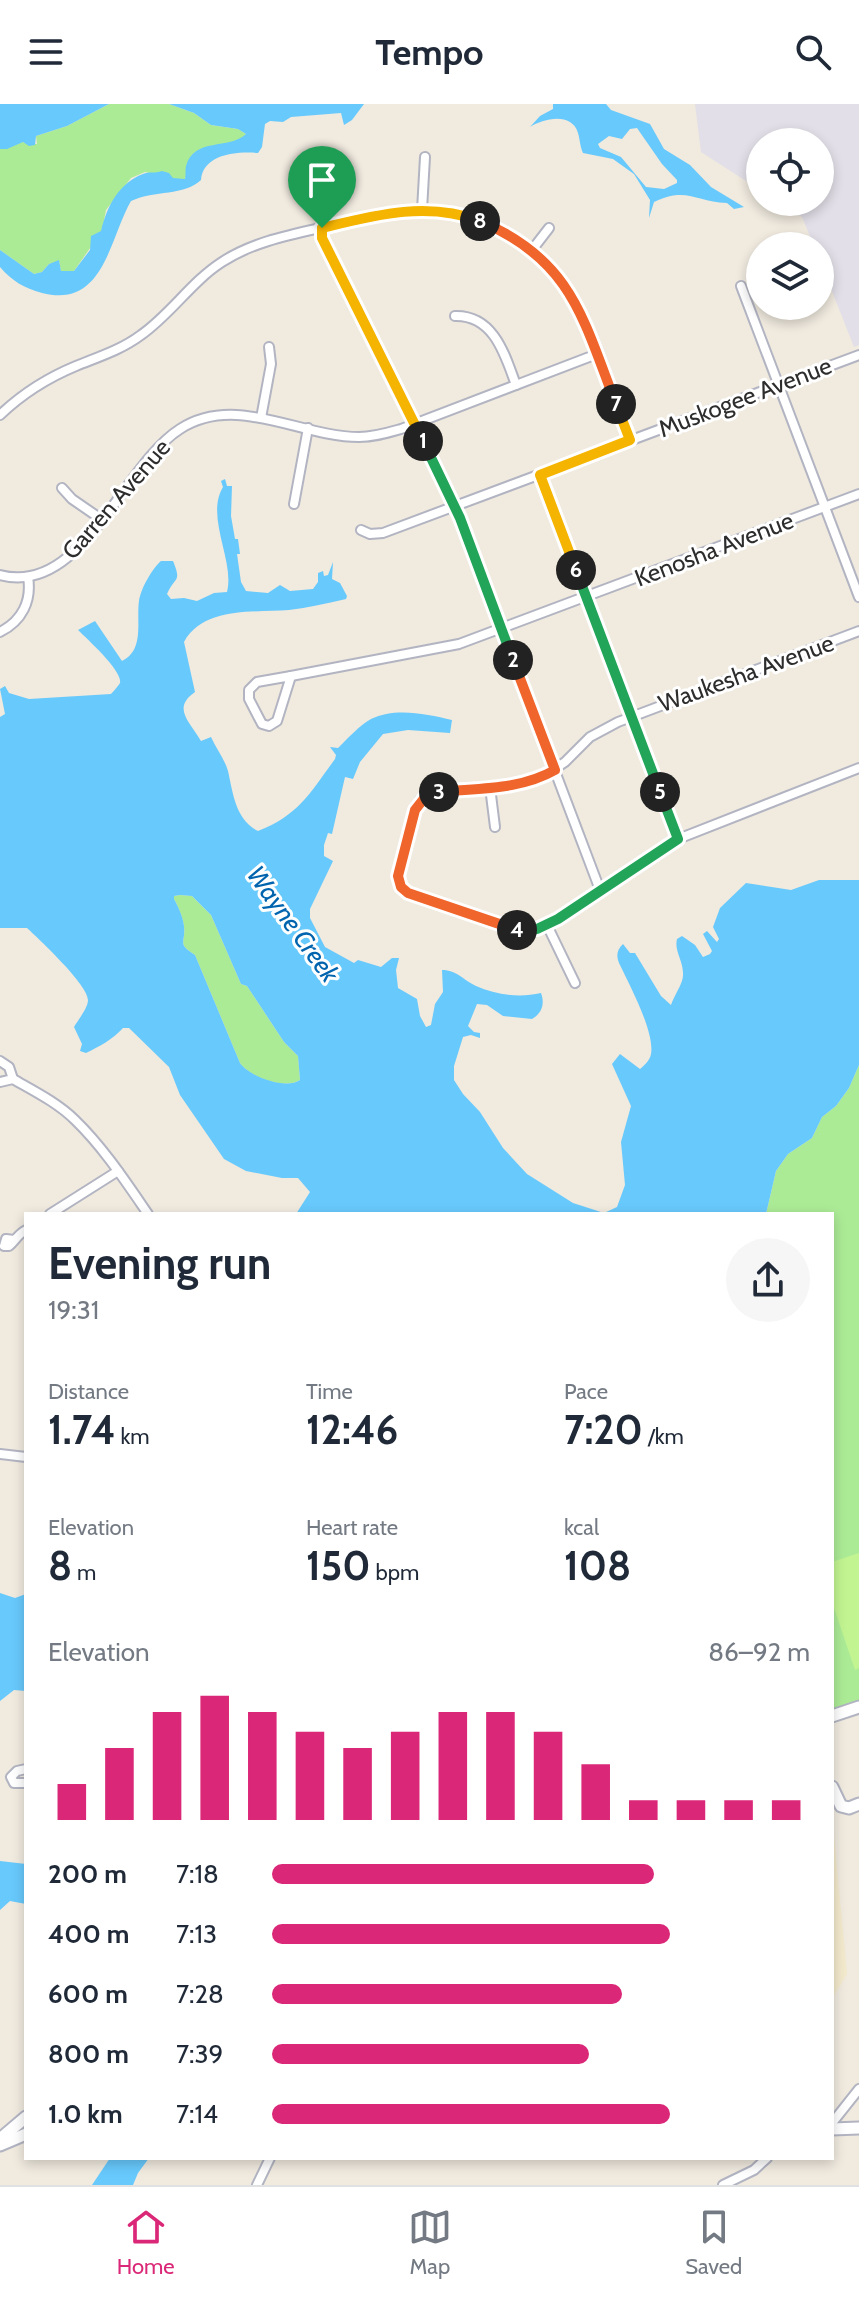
<!DOCTYPE html>
<html lang="en">
<head>
<meta charset="utf-8">
<style>
	:root { --surface:#fff; --page:#f6f6f7; --text:#1f2937; --muted:#747a83; --line:#e0e1e3; --accent:#db2777 }
	body { margin:0; font-family:Cabin,sans-serif; background:var(--page); color:var(--text); height:100vh; display:flex; flex-direction:column; font-size:30px; white-space:nowrap }
	* { box-sizing:border-box; margin:0 }
	p { font-size:26px; color:var(--muted) }
	.icon { flex:none; width:44px; height:44px; fill:none; stroke:currentColor; stroke-width:2; stroke-linecap:round; stroke-linejoin:round }
	.map { position:relative; flex:1; overflow:hidden }
	.drawer { position:absolute; left:24px; top:1108px; width:810px; height:948px; display:flex; flex-direction:column; background:var(--surface); border-radius:0px; box-shadow:0 4px 12px #0003 }
	.drawer>* { flex:none }
	.controls { position:absolute; left:746px; top:24px; display:grid; gap:16px }
	.controls a { display:grid; place-items:center; width:88px; height:88px; border-radius:50%; background:var(--surface); box-shadow:0 4px 12px #0003; font-size:40px }
	.pin { position:absolute; display:grid; place-items:center; width:68px; height:68px; color:#fff; margin:-82px -34px; border-radius:50% 50% 50% 0; rotate:-45deg; box-shadow:0 0 8px #0007 }
	.pin .icon { rotate:45deg }
	.km { position:absolute; width:40px; height:40px; margin:-20px; border-radius:50%; background:#222; color:#fff; font-size:22px; line-height:40px; text-align:center }
	.round { display:grid; place-items:center; flex:none; width:84px; height:84px; border-radius:42px; background:var(--page) }
	.head { display:flex; align-items:center; justify-content:space-between; height:136px; padding:0 24px }
	h1 { font-size:44px; font-weight:700; line-height:60px }
	.metrics { display:grid; grid-template-columns:repeat(3,1fr); gap:12px; height:136px; padding:8px 24px }
	.metrics div { display:grid; align-content:center }
	.metrics b { font-size:40px; font-weight:700 }
	.metrics small { font-size:22px; font-weight:400 }
	.metrics p { font-size:22px }
	.chart { height:224px; padding:16px 24px }
	.chart p { display:flex; justify-content:space-between }
	.chart svg { width:100%; height:144px; margin-top:8px; stroke:var(--accent); stroke-width:6 }
	ul { padding:0 24px; list-style:none; font-size:26px }
	li { display:grid; grid-template-columns:128px 96px 1fr; align-items:center; height:60px }
	li i { height:20px; border-radius:10px; background:var(--accent) }
	header { display:flex; justify-content:space-between; align-items:center; height:104px; padding:0 24px; background:var(--surface); font-size:36px; font-weight:700 }
	.menu { display:flex; justify-content:space-around; align-items:center; height:112px; border-top:2px solid var(--line); background:var(--surface); font-size:22px; color:var(--muted) }
	.menu a { display:grid; justify-items:center; gap:4px }
	.menu .current { color:var(--accent) }
	.map>svg:first-child { display:block }
	.industrial { fill:#e2dfe8 }
	.education { fill:#f3e9cd }
	.green { fill:#aceb96 }
	.pitch { fill:#c2f491 }
	.water { fill:#68c9fc; fill-rule:evenodd }
	.lines { fill:none; stroke-linecap:round; stroke-linejoin:round }
	.street-casing { stroke:#b2b4c2; stroke-width:12 }
	.secondary-casing { stroke:#b2b4c2; stroke-width:15 }
	.street { stroke:#fff; stroke-width:8 }
	.secondary { stroke:#fff; stroke-width:11 }
	.split-1-casing { stroke:#fff; stroke-width:16 }
	.split-2-casing { stroke:#fff; stroke-width:16 }
	.split-3-casing { stroke:#fff; stroke-width:16 }
	.split-4-casing { stroke:#fff; stroke-width:16 }
	.split-5-casing { stroke:#fff; stroke-width:16 }
	.split-6-casing { stroke:#fff; stroke-width:16 }
	.split-7-casing { stroke:#fff; stroke-width:16 }
	.split-8-casing { stroke:#fff; stroke-width:16 }
	.split-9-casing { stroke:#fff; stroke-width:16 }
	.split-1 { stroke:#f5b400; stroke-width:10 }
	.split-2 { stroke:#22a559; stroke-width:10 }
	.split-3 { stroke:#f0652b; stroke-width:10 }
	.split-4 { stroke:#f0652b; stroke-width:10 }
	.split-5 { stroke:#22a559; stroke-width:10 }
	.split-6 { stroke:#22a559; stroke-width:10 }
	.split-7 { stroke:#f5b400; stroke-width:10 }
	.split-8 { stroke:#f0652b; stroke-width:10 }
	.split-9 { stroke:#f5b400; stroke-width:10 }
	.labels { text-anchor:middle; dominant-baseline:central; stroke-width:6; stroke-linejoin:round; paint-order:stroke }
	.street-label { font-size:24px; fill:#2d2d2d; stroke:#fff }
	.water-label { font-size:26px; font-style:italic; fill:#0064ae; stroke:#fff }
</style>
</head>
<body>
<header><svg class="icon" aria-label="menu" viewBox="0 0 24 24"><path d="M4 6h16M4 12h16M4 18h16"/></svg>Tempo<svg class="icon" aria-label="search" viewBox="0 0 24 24"><circle cx="10" cy="10" r="6"/><path d="M15 15l6 6"/></svg></header>
<div class="map">
<svg width="859" height="2081" viewBox="0 0 859 2081">
	<rect width="100%" height="100%" fill="#f0eadf"/>
	<path class="industrial" d="M695,0H859V241L854,243L820,157V142H814L802,113L779,98H820V38H760V86L701,48Z"/>
	<path class="education" d="M832,1710L847,1870L832,1895Z"/>
	<g class="green">
		<path d="M109,0H169L194,9L211,21L238,25L246,30L244,34L192,55L185,75L181,76L145,68L131,74L106,106L102,127L74,167H61L59,157L49,160L42,168L34,170L0,146V45L23,38L37,40L36,32L67,22Z"/>
		<path d="M180,791L192,792L211,811L241,880L247,882L284,938L298,952L300,976C285,986 250,973 240,959L195,851C176,839 186,839 184,822C183,814 178,802 174,795V792Z"/>
		<path d="M859,961V1603L832,1612V1110H766L776,1067L788,1050L812,1034L822,1013L836,1002L849,984Z"/>
	</g>
	<path class="pitch" d="M859,1449V1564L855,1566L832,1498V1458Z"/>
	<g class="water">
		<path d="M0,0H109L67,22L36,32L35,41L29,42L23,38L7,45H0Z"/>
		<path d="M169,0H364L352,16L344,21L341,9L291,13L283,18L270,17L265,20L262,43L258,49C237,47 203,50 201,76C184,92 155,86 131,97C109,135 104,205 42,189C24,184 12,177 0,163V146L34,170L42,168L49,160L59,156L61,167H74L90,146L91,132L101,127C107,102 119,79 143,70C149,67 155,70 162,67L169,69L173,74L185,75C186,70 185,66 186,62C194,33 229,46 246,30L238,25L211,21L194,9Z"/>
		<path d="M553,0H606L611,6L650,20L664,45L690,61L711,83L744,103L734,105L727,99C696,98 687,82 654,98L649,114L650,96L634,70L613,55L583,49C580,42 580,36 578,29C572,8 544,14 530,23L540,12L553,5ZM637,24L662,60L677,76V79L664,85L646,83L621,53L600,44L598,40L609,32L622,35L630,25Z"/>
		<path d="M225,375L227,382H232L231,412L235,435H238L240,450H237L241,478L246,487L268,489L280,481L290,487L313,485L318,478V469L323,467L324,472L328,471L333,458L332,475L340,479L347,492L346,495C327,499 308,504 289,506C254,509 204,502 184,538L195,588C172,604 189,617 201,637L211,633C216,644 225,656 228,667C233,689 235,715 258,727C299,711 310,689 335,655L336,651L330,643L338,644C348,634 359,622 371,615C395,603 427,610 452,616L450,629L408,626L383,630L360,658L353,675L345,673L332,730L328,729L324,741V752L333,757L310,805V814L325,843L354,859L358,856L381,863L392,854H399L396,866L398,884L417,895L420,912L426,923L431,921L435,900L443,888L442,866C457,866 463,876 476,882C496,891 520,894 541,889C545,900 542,909 532,915L503,912L487,901L477,900L468,922L474,928L480,929V934L471,931L463,933L454,962V976L463,990L480,1008L503,1044L527,1070L573,1099L604,1109L617,1103L625,1081L621,1038L631,1002L612,960L620,950L640,965C645,961 650,956 651,950C655,928 629,880 619,859C616,851 617,846 623,840L630,849H635L661,892L671,901C674,891 684,879 683,869C683,856 674,847 677,835L682,832L695,841L703,853L710,850L712,847L703,830L707,827L717,838L719,835L713,823L720,804L746,779L791,786L819,776H859V961L849,984L836,1002L822,1013L812,1034L788,1050L776,1067L766,1110H296L310,1088L298,1074H282L246,1067L224,1055L180,991L169,963L129,924H123C112,936 100,942 86,949L80,947L82,940L74,923C78,916 88,904 88,896C88,881 40,836 27,824H0V613L5,610L0,585L5,582L9,589L29,595L111,590C113,588 119,581 120,579C123,567 87,535 78,526L95,517L122,557C145,546 136,517 139,497C141,484 152,465 161,457H173C182,479 175,472 167,490L171,495L184,494L197,497L214,489L227,488C235,457 205,413 223,383L221,377ZM180,791L192,792L211,811L241,880L247,882L284,938L298,952L300,976C286,986 250,973 240,959L195,851C176,839 186,839 184,822C183,813 178,802 174,795V792Z"/>
		<path d="M0,1489L15,1494L26,1490V1587L14,1586L0,1597Z"/>
		<path d="M0,1757L26,1760V1800L10,1797L0,1806Z"/>
		<path d="M110,2054H149L138,2069L133,2081H92Z"/>
	</g>
	<g class="lines">
		<defs>
			<g id="street">
				<path d="M422,106L425,53"/>
				<path d="M322,124V134L455,403L600,786"/>
				<path d="M532,146L549,124"/>
				<path d="M741,182L859,493"/>
				<path d="M455,212C494,211 505,251 516,281"/>
				<path d="M0,311C22,290 47,274 76,262C98,253 121,246 141,231C171,210 191,178 222,158C257,135 301,129 342,119C367,113 393,106 419,106C484,105 546,145 577,201C600,243 613,292 630,336"/>
				<path d="M261,314L271,260L269,243"/>
				<path d="M540,371L678,735"/>
				<path d="M62,384L72,395L101,415"/>
				<path d="M294,400L308,324"/>
				<path d="M361,426L370,430L383,429L859,251"/>
				<path d="M0,471C82,493 123,361 180,325C236,289 300,333 359,333C374,333 387,329 401,325L597,250"/>
				<path d="M859,527L618,618L590,633L565,658L541,674L518,681L434,689L420,696L415,706L398,778L408,789L507,824L537,825L558,815L678,735L859,664"/>
				<path d="M0,528C22,517 32,497 28,473"/>
				<path d="M291,572L459,540L859,390"/>
				<path d="M291,572L277,617L269,622L262,620L249,595V586L257,578Z"/>
				<path d="M490,683L495,723"/>
				<path d="M547,821L575,879"/>
				<path d="M0,957L9,963L13,975L0,978"/>
				<path d="M13,975C34,987 58,999 75,1016C103,1043 126,1078 148,1110"/>
				<path d="M50,1110L118,1067"/>
				<path d="M14,1136L6,1135L4,1142H9C15,1137 18,1130 26,1126"/>
				<path d="M0,1350L26,1353"/>
				<path d="M26,1665L17,1667L11,1673L14,1679H26"/>
				<path d="M832,2019L859,1985"/>
				<path d="M257,2081L270,2054"/>
				<path d="M723,2081L754,2066L767,2054"/>
			</g>
			<g id="secondary">
				<path d="M832,1612L859,1603"/>
				<path d="M832,1683L841,1702L849,1704L859,1700"/>
				<path d="M832,2025L859,2024"/>
				<path d="M0,2035L26,2013"/>
				<path d="M0,2041L26,2030"/>
			</g>
		</defs>
		<use href="#street" class="street-casing"/>
		<use href="#secondary" class="secondary-casing"/>
		<use href="#street" class="street"/>
		<use href="#secondary" class="secondary"/>
	</g>
	<g class="lines">
		<defs>
			<path id="split-1" d="M322,124V134L423,337"/>
			<path id="split-2" d="M423,337L460,414L513,556"/>
			<path id="split-3" d="M439,688C479,684 520,686 555,666L513,556"/>
			<path id="split-4" d="M439,688L426,692L415,706L398,772L401,783L408,789L517,826"/>
			<path id="split-5" d="M517,826L537,825L558,815L678,735L660,688"/>
			<path id="split-6" d="M576,466L660,688"/>
			<path id="split-7" d="M576,466L540,371L630,336L616,300"/>
			<path id="split-8" d="M480,117C572,156 583,215 616,300"/>
			<path id="split-9" d="M322,124C375,111 427,97 480,117"/>
		</defs>
		<use href="#split-1" class="split-1-casing"/>
		<use href="#split-2" class="split-2-casing"/>
		<use href="#split-3" class="split-3-casing"/>
		<use href="#split-4" class="split-4-casing"/>
		<use href="#split-5" class="split-5-casing"/>
		<use href="#split-6" class="split-6-casing"/>
		<use href="#split-7" class="split-7-casing"/>
		<use href="#split-8" class="split-8-casing"/>
		<use href="#split-9" class="split-9-casing"/>
		<use href="#split-1" class="split-1"/>
		<use href="#split-2" class="split-2"/>
		<use href="#split-3" class="split-3"/>
		<use href="#split-4" class="split-4"/>
		<use href="#split-5" class="split-5"/>
		<use href="#split-6" class="split-6"/>
		<use href="#split-7" class="split-7"/>
		<use href="#split-8" class="split-8"/>
		<use href="#split-9" class="split-9"/>
	</g>
	<g class="labels">
		<g class="street-label">
			<text transform="translate(745 293) rotate(-21)">Muskogee Avenue</text>
			<text transform="translate(116 395) rotate(-49)">Garren Avenue</text>
			<text transform="translate(714 445) rotate(-21)">Kenosha Avenue</text>
			<text transform="translate(746 569) rotate(-20)">Waukesha Avenue</text>
		</g>
		<g class="water-label">
			<text transform="translate(293 820) rotate(54)">Wayne Creek</text>
		</g>
	</g>
</svg>
<div class="controls">
<a><svg class="icon" aria-label="locate" viewBox="0 0 24 24"><circle cx="12" cy="12" r="6"/><path d="M12 2v4M12 18v4M2 12h4M18 12h4"/></svg></a>
<a><svg class="icon" aria-label="layers" viewBox="0 0 24 24"><path d="M12 4l9 5-9 5-9-5zM3 14l9 5 9-5"/></svg></a>
</div>
<div class="pin" style="left:322px;top:124px;background:#1e9e55"><svg class="icon" aria-label="arrive" viewBox="0 0 24 24"><path d="M6 21V4h12l-3 4 3 4H6"/></svg></div>
<b class="km" style="left:423px;top:337px">1</b>
<b class="km" style="left:513px;top:556px">2</b>
<b class="km" style="left:439px;top:688px">3</b>
<b class="km" style="left:517px;top:826px">4</b>
<b class="km" style="left:660px;top:688px">5</b>
<b class="km" style="left:576px;top:466px">6</b>
<b class="km" style="left:616px;top:300px">7</b>
<b class="km" style="left:480px;top:117px">8</b>
<section class="drawer">
<div class="head"><div><h1>Evening run</h1><p>19:31</p></div><a class="round"><svg class="icon" aria-label="share" viewBox="0 0 24 24"><path d="M12 15V3M7 8l5-5 5 5M5 13v7h14v-7"/></svg></a></div>
<div class="metrics">
<div><p>Distance</p><b>1.74<small> km</small></b></div>
<div><p>Time</p><b>12:46</b></div>
<div><p>Pace</p><b>7:20<small> /km</small></b></div>
</div>
<div class="metrics">
<div><p>Elevation</p><b>8<small> m</small></b></div>
<div><p>Heart rate</p><b>150<small> bpm</small></b></div>
<div><p>kcal</p><b>108</b></div>
</div>
<div class="chart"><p><span>Elevation</span>86–92 m</p>
<svg viewBox="0 0 160 44" preserveAspectRatio="none"><path d="M5 44V33M15 44V22M25 44V11M35 44V6M45 44V11M55 44V17M65 44V22M75 44V17M85 44V11M95 44V11M105 44V17M115 44V27M125 44V38M135 44V38M145 44V38M155 44V38"/></svg>
</div>
<ul>
<li><b>200 m</b>7:18<i style="width:71%"></i></li>
<li><b>400 m</b>7:13<i style="width:74%"></i></li>
<li><b>600 m</b>7:28<i style="width:65%"></i></li>
<li><b>800 m</b>7:39<i style="width:59%"></i></li>
<li><b>1.0 km</b>7:14<i style="width:74%"></i></li>
</ul>
</section>
</div>
<nav class="menu">
<a class="current"><svg class="icon" aria-label="home" viewBox="0 0 24 24"><path d="M3 11l9-7 9 7M6 9v11h12V9"/></svg>Home</a>
<a><svg class="icon" aria-label="map" viewBox="0 0 24 24"><path d="M3 6l6-2 6 2 6-2v14l-6 2-6-2-6 2zM9 4v14M15 6v14"/></svg>Map</a>
<a><svg class="icon" aria-label="saved" viewBox="0 0 24 24"><path d="M7 4h10v16l-5-4-5 4z"/></svg>Saved</a>
</nav>
</body>
</html>
